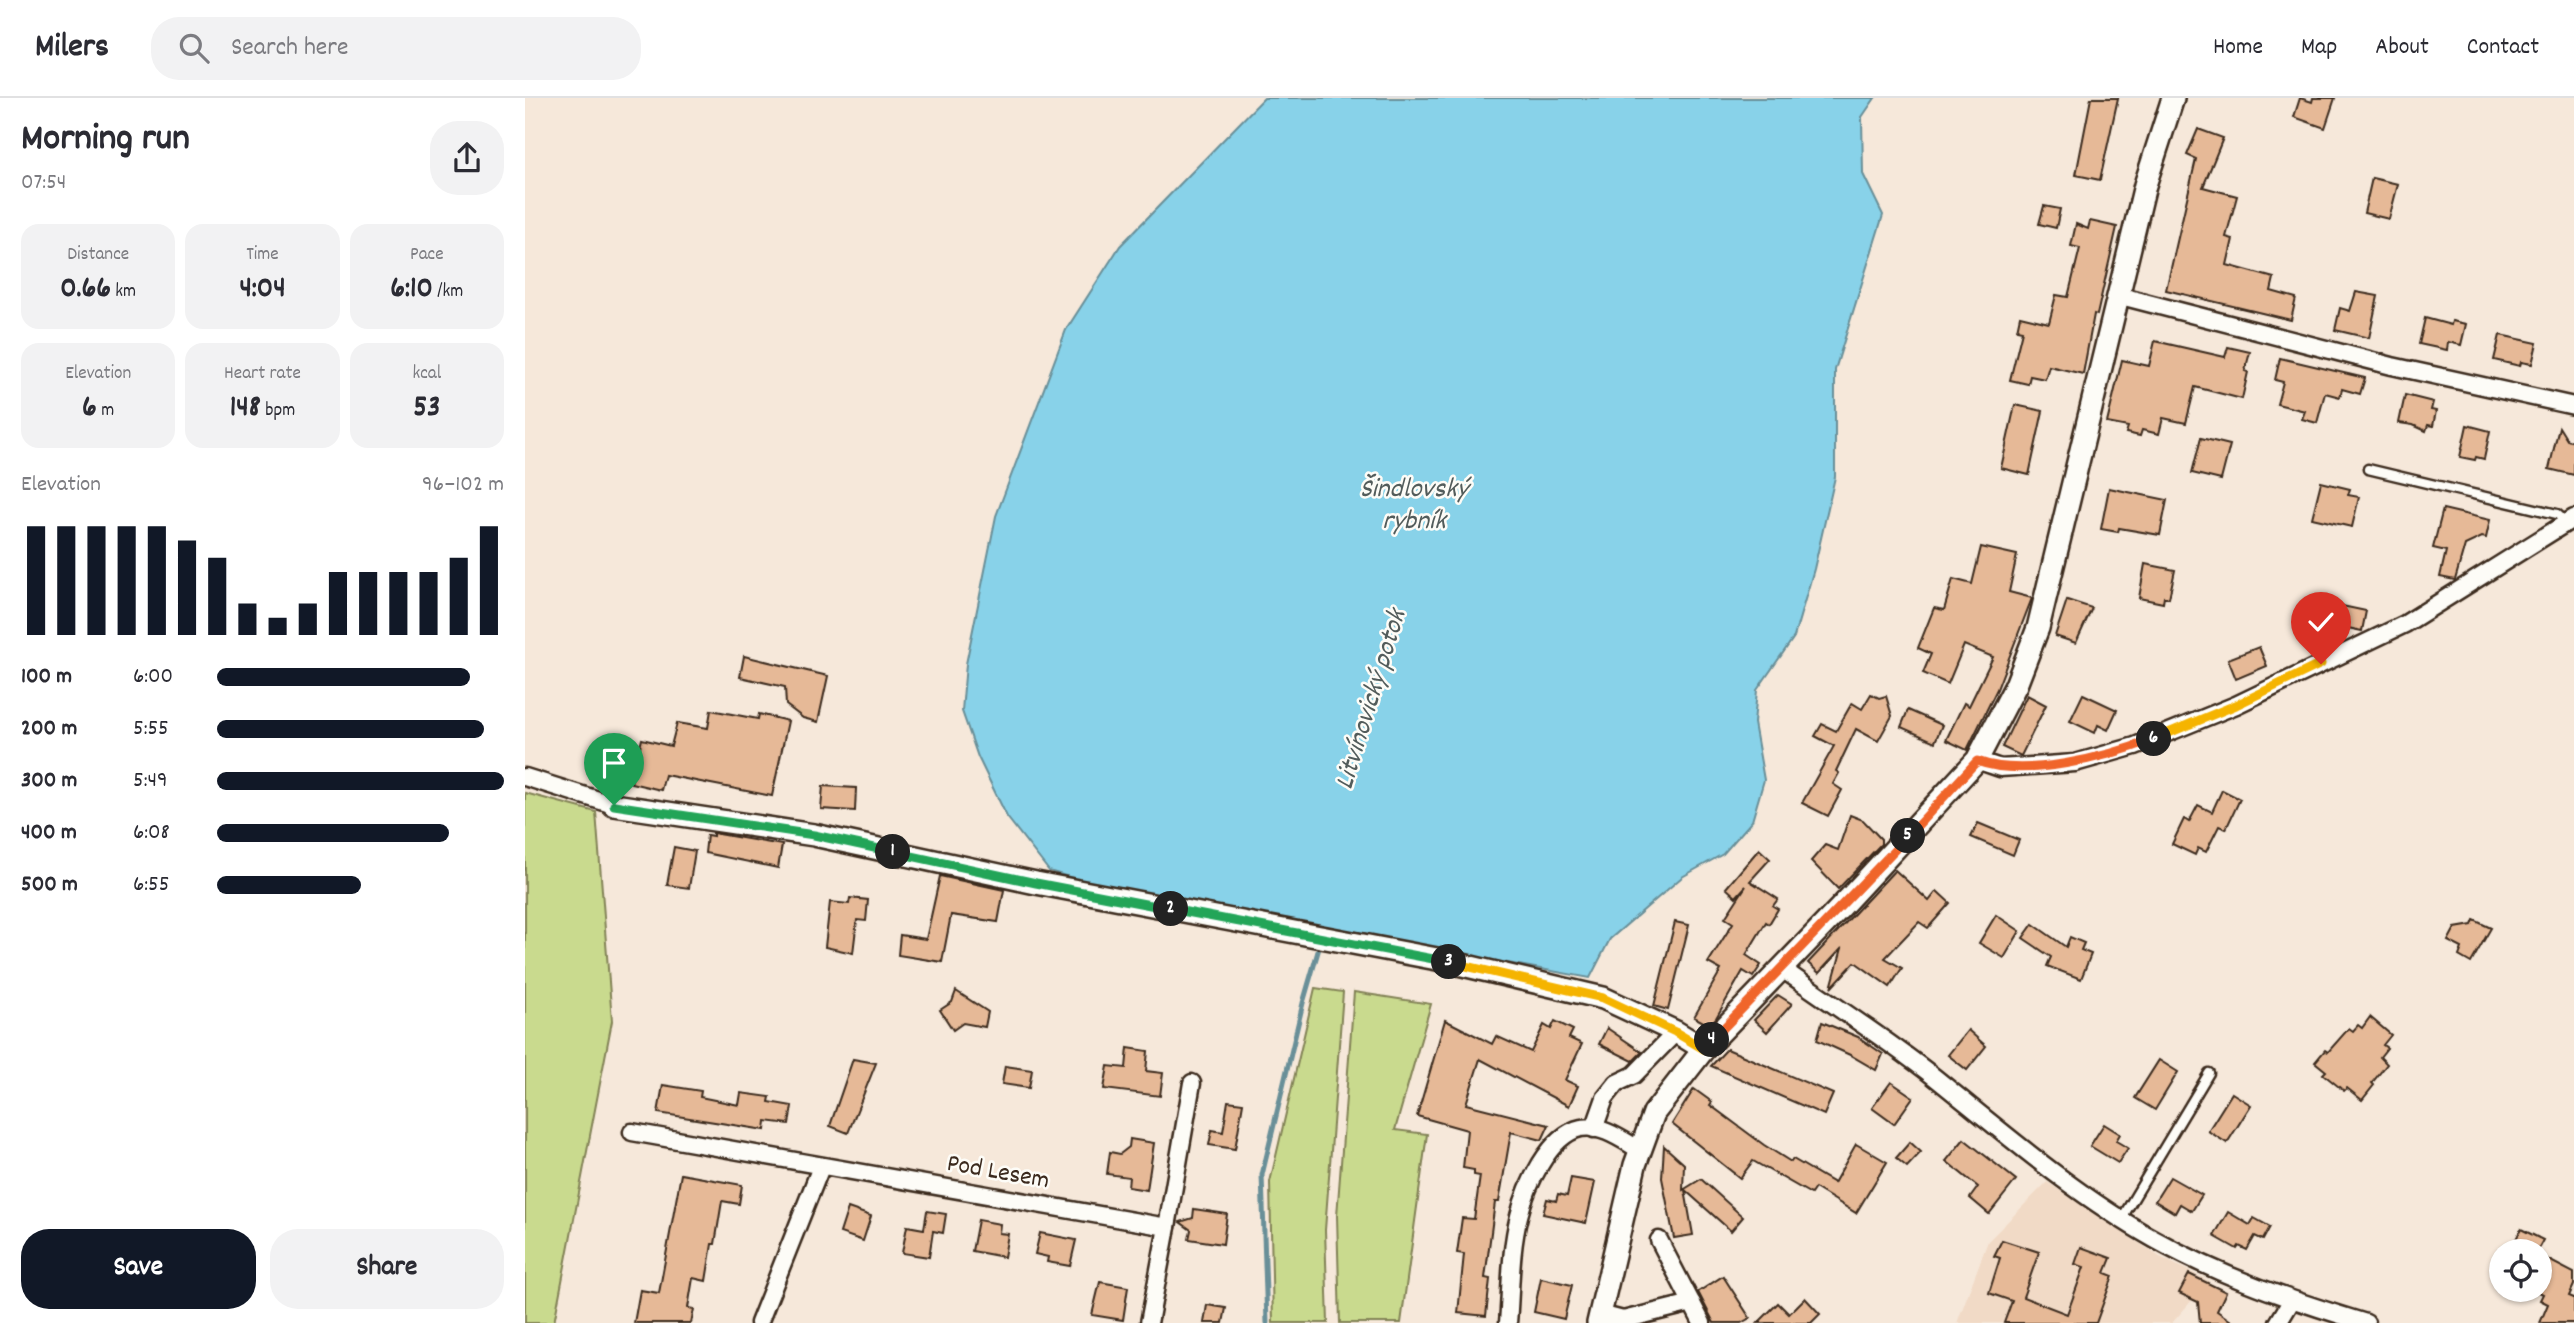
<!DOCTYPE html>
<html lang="en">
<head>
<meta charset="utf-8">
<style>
	:root { --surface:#fff; --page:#f2f2f3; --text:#2b2b33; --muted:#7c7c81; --line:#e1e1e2; --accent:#111827 }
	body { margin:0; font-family:Dekko,sans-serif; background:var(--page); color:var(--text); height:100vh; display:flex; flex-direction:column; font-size:26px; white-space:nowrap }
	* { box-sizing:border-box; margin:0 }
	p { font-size:23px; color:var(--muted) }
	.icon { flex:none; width:38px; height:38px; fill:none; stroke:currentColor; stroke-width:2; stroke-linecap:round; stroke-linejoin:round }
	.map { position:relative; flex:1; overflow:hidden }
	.side { display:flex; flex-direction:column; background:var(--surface); width:525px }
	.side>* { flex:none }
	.fabs { position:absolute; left:1964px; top:1141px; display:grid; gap:14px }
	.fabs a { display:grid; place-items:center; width:63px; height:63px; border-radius:50%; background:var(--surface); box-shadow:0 2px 5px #0004; font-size:35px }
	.pin { position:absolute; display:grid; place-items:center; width:60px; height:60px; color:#fff; margin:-72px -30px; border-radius:50% 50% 50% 0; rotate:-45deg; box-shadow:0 0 7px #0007 }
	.pin .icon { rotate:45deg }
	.km { position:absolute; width:35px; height:35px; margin:-18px; border-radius:50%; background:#222; color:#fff; font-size:19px; line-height:35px; text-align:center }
	.round { display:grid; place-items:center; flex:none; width:74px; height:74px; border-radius:28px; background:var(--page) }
	.headline { display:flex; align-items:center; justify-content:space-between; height:119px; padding:0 21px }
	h1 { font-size:38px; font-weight:700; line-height:52px }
	.figures { display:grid; grid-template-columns:repeat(3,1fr); gap:10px; height:119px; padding:7px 21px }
	.figures div { display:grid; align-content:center; border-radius:18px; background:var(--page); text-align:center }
	.figures b { font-size:30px; font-weight:700 }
	.figures small { font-size:19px; font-weight:400 }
	.figures p { font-size:19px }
	.chart { height:196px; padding:14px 21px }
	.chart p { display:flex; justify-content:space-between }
	.chart svg { width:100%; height:126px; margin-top:7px; stroke:var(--accent); stroke-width:6 }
	.cta { display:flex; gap:14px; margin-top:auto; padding:14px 21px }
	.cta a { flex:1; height:80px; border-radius:28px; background:var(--accent); color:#fff; font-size:28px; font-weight:700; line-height:80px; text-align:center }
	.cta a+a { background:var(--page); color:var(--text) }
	ul { padding:0 21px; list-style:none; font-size:23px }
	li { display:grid; grid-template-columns:112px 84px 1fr; align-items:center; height:52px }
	li i { height:18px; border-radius:9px; background:var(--accent) }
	header { display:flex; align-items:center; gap:42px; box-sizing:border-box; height:98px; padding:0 35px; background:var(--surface); border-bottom:2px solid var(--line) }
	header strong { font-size:33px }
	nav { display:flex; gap:38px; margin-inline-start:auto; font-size:24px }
	.search { width:490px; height:63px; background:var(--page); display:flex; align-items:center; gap:18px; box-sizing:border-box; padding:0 24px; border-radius:28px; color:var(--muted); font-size:26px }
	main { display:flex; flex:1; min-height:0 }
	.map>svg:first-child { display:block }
	.built { fill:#f1dac6 }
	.green { fill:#c9da8e; stroke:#828256; stroke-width:2 }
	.water { fill:#88d2e9; stroke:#698f98; stroke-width:2 }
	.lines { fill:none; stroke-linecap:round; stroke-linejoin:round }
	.stream { stroke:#698f98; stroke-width:5 }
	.building { fill:#e6b997; stroke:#3b2a1e; stroke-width:2 }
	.lane-casing { stroke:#3b2a1e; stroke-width:13 }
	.street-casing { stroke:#3b2a1e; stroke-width:21 }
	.secondary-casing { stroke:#3b2a1e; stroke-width:26 }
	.lane { stroke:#fdfcf7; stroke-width:8 }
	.street { stroke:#fdfcf7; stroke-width:16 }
	.secondary { stroke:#fdfcf7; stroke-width:21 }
	.split-1-casing { stroke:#fff; stroke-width:14 }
	.split-2-casing { stroke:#fff; stroke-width:14 }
	.split-3-casing { stroke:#fff; stroke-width:14 }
	.split-4-casing { stroke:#fff; stroke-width:14 }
	.split-5-casing { stroke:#fff; stroke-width:14 }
	.split-6-casing { stroke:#fff; stroke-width:14 }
	.split-7-casing { stroke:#fff; stroke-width:14 }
	.split-1 { stroke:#22a559; stroke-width:9 }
	.split-2 { stroke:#22a559; stroke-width:9 }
	.split-3 { stroke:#22a559; stroke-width:9 }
	.split-4 { stroke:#f5b400; stroke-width:9 }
	.split-5 { stroke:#f0652b; stroke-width:9 }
	.split-6 { stroke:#f0652b; stroke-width:9 }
	.split-7 { stroke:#f5b400; stroke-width:9 }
	.labels { text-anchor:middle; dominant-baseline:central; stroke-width:5; stroke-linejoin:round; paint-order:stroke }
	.street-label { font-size:26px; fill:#3b2a1e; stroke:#fdfcf7 }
	.water-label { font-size:28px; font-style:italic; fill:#525c5b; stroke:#fdfcf7 }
</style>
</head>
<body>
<header>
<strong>Milers</strong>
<div class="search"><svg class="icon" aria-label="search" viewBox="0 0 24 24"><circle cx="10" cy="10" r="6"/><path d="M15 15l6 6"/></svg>Search here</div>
<nav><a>Home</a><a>Map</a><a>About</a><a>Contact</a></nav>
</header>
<main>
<section class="side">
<div class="headline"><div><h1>Morning run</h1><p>07:54</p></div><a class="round"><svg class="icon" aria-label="share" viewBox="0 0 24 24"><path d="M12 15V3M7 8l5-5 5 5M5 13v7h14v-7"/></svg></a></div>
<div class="figures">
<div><p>Distance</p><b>0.66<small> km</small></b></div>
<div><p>Time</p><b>4:04</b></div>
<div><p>Pace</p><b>6:10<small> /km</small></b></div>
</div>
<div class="figures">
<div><p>Elevation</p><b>6<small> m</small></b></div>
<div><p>Heart rate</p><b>148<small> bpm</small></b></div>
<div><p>kcal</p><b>53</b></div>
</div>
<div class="chart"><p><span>Elevation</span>96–102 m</p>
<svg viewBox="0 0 160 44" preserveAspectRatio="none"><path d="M5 44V6M15 44V6M25 44V6M35 44V6M45 44V6M55 44V11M65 44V17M75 44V33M85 44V38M95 44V33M105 44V22M115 44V22M125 44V22M135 44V22M145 44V17M155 44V6"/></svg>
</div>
<ul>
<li><b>100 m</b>6:00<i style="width:88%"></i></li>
<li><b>200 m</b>5:55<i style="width:93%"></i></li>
<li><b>300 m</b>5:49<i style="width:100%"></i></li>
<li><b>400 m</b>6:08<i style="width:81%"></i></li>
<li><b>500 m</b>6:55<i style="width:50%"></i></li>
</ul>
<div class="cta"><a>Save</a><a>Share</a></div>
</section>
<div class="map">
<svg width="2049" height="1225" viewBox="0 0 2049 1225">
	<rect width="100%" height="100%" fill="#f6e8da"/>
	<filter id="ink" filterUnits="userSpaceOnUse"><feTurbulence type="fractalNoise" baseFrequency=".0143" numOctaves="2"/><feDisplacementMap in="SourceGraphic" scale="14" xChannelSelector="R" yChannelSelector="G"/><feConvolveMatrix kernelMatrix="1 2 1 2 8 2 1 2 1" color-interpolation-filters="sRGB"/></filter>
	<g filter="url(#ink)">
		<path class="built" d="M1522,1084L1635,1159L1684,1183L1647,1225H1432L1463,1143Z"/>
		<g class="green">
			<path d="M0,695L71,714L87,923L29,1225H0Z"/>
			<path d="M790,890L818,894L800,1132L803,1225H748L745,1084Z"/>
			<path d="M829,894L906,906L870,1032L902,1036L876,1225H815L812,1118Z"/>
		</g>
		<path class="water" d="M739,0H1350L1337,19L1338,76L1358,117L1310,272V379L1289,471L1269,539L1232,592L1229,625L1239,682L1227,723L1198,756L1157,779L1085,841L1065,880L601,796L524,773L482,719L453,659L437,613L441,566L471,418L541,232L595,148Z"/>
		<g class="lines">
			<path class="stream" d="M742,1225L737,1077L778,905L796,843"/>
		</g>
		<g class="building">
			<path d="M1566,0H1593L1575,82L1551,77Z"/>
			<path d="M1775,0L1787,4L1788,0H1810L1800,30L1769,19Z"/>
			<path d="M1673,31L1698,40L1678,89L1712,98L1701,139L1708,141L1702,167L1749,180L1746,193L1771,200L1766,222L1641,192L1671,61L1662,57Z"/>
			<path d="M1847,80L1873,86L1864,121L1839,115Z"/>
			<path d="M1519,108L1535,111L1531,130L1514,126Z"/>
			<path d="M1565,123L1592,129L1572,217L1569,216L1558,276L1524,268L1520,281L1505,278L1503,286L1485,282L1497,233L1492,232L1495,218L1524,225L1531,197L1543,199L1555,150L1546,148L1551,126L1563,131Z"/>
			<path d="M1831,194L1853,198L1844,240L1810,232L1815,210L1825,213Z"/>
			<path d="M1900,220L1926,227L1927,223L1941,226L1936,247L1923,244L1922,252L1894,246Z"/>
			<path d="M1975,237L2012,245L2007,266L1996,264L1995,268L1969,262Z"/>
			<path d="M1630,243L1700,259L1703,249L1725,254L1720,273L1723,274L1717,301L1670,289L1661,325L1638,320L1634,336L1617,332L1615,338L1601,335L1603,329L1582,325L1597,262L1624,268Z"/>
			<path d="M1755,260L1840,280L1835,296L1817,291L1815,299L1800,295L1792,325L1777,321L1780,313L1752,306L1758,284L1750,282Z"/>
			<path d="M1880,297L1908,304L1906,312L1911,313L1908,328L1903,327L1901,333L1888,327L1874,325Z"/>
			<path d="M1490,307L1518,313L1504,377L1476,370Z"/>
			<path d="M1942,327L1965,333L1959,361L1951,359L1950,362L1935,359Z"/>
			<path d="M2034,329L2042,342L2049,344V377L2024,371Z"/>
			<path d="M1676,340L1705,347L1696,382L1667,375Z"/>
			<path d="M1796,384L1825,391L1823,397L1834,399L1827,429L1787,420Z"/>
			<path d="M1584,390L1642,402L1635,437L1594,430L1593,434L1576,431Z"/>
			<path d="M1918,411L1965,422L1961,440L1957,439L1940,447L1930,482L1915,479L1921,453L1908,450Z"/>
			<path d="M1456,449L1492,457L1484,494L1507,500L1472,591L1442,652L1421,642L1439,605L1444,608L1468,559L1439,547L1423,586L1398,575L1406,556L1393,550L1409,510L1419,512L1428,481L1447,486Z"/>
			<path d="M1620,466L1650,472L1644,500L1639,499L1638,505L1614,500Z"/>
			<path d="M1784,501L1841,513L1837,533L1809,527L1805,547L1776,541Z"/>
			<path d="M1542,502L1567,510L1551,545L1530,538Z"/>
			<path d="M1734,549L1742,568L1711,581L1703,561Z"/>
			<path d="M219,558L303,578L293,624L278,620L261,607L260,589L215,579Z"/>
			<path d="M1346,596L1354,600L1361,598L1367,618L1353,643L1331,631L1311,673L1314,675L1308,686L1317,692L1303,718L1277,705L1309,648L1290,638L1297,626L1311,633L1327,605L1337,611Z"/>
			<path d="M1558,596L1592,612L1583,632L1573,627L1570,635L1545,623Z"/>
			<path d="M1502,597L1521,607L1496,658L1477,649Z"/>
			<path d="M186,612L233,621L234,616L263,623L247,698L140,677L136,692L106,685L117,641L146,648L152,625L183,630Z"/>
			<path d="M1383,612L1417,627L1410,644L1376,629Z"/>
			<path d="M298,688L331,690L330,713L296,711Z"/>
			<path d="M1697,692L1715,701L1701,731L1694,728L1681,754L1673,750L1670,757L1647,746L1659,721L1664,724L1673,707L1687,714Z"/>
			<path d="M1325,717L1338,722L1356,741V746L1313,791L1286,763L1300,747L1313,752Z"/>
			<path d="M1453,725L1494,742L1488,757L1446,739Z"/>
			<path d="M188,735L257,747L253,770L180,755L182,737L188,738Z"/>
			<path d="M149,749L170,753L164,790L142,787Z"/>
			<path d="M1234,751L1245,761L1225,783L1253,801L1248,808L1253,811L1244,826L1241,824L1221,857L1236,867L1228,879L1218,873L1191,920L1184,927L1169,919L1196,872L1183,865L1208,825L1200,820L1221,788L1211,799L1201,790Z"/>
			<path d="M1370,772L1404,803L1412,793L1425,805L1403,830L1394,824L1360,860L1377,870L1365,889L1330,864L1306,890L1317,850L1294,875L1283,865Z"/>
			<path d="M415,778L479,792L473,824L426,817L417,864L373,857L375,837L401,841Z"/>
			<path d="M325,800L343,802L341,823L332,822L328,855L300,849L305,804L324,806Z"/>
			<path d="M1471,817L1495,833L1479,860L1454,845Z"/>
			<path d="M1949,822L1966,830L1946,865L1934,858L1937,850L1923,843L1930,830L1947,827Z"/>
			<path d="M1150,824L1164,827L1143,912L1129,908Z"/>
			<path d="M1508,826L1541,849L1545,839L1559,845L1556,852L1566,856L1556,881L1522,868L1526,859L1498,840Z"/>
			<path d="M431,893L463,914L460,929L438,925L428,932L415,912L427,904Z"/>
			<path d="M1253,897L1267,906L1242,934L1229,922Z"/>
			<path d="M1845,919L1866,937L1858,947L1862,950L1855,959L1862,966L1847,985L1849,987L1837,1002L1822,990L1819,993L1798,976L1801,973L1790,964L1800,952L1803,954L1824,930L1828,933L1833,927L1837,930Z"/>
			<path d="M920,922L967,946L971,938L1006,954L1019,927L1026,931L1030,923L1048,932L1044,940L1057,946L1040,982L1053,988L1044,1008L955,961L941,1006L1024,1027L1017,1042L986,1034L974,1104H970L960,1180L965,1181L961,1218L933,1215L939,1156L932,1155L937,1120L949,1121L955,1078L949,1077V1072L938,1070L942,1032L892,1018Z"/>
			<path d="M1297,924L1333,939L1358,956L1351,972L1325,957L1292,942Z"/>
			<path d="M1082,930L1117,954L1108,963L1074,946Z"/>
			<path d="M1443,932L1461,948L1442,972L1423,957Z"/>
			<path d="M603,950L623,953L621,973L638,975L635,998L579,991L583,968L601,970Z"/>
			<path d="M1202,951L1308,996L1299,1017L1186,968Z"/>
			<path d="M328,961L351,965L323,1035L305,1028Z"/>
			<path d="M1634,962L1653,974L1630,1012L1610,1000Z"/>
			<path d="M480,968L507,972L504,990L477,986Z"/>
			<path d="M1366,984L1388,999L1369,1026L1347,1010Z"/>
			<path d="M138,987L176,993L175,999L214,1007L216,995L245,999L244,1004L267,1008L264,1026L241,1023L240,1032L133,1015Z"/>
			<path d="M1169,991L1187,1004L1185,1007L1239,1047L1266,1064L1268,1061L1309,1085L1331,1046L1362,1064L1331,1115L1290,1090L1286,1096L1228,1063L1215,1080L1147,1026Z"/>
			<path d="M1707,995L1726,1007L1702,1045L1683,1033Z"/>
			<path d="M703,1003L718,1005L710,1051L684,1047L687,1032L698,1034Z"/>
			<path d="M1579,1026L1595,1036L1591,1043L1603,1050L1593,1065L1565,1048Z"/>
			<path d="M605,1041L629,1045L622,1092L603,1089L604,1079L582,1076L585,1054L595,1056L604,1049Z"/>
			<path d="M1439,1041L1491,1082L1464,1116L1445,1100L1453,1089L1421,1063Z"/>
			<path d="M1385,1044L1396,1054L1382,1069L1371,1060Z"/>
			<path d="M1139,1048L1159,1066L1158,1092L1176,1081L1218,1119L1206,1133L1160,1092L1168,1137L1149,1140L1137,1080Z"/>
			<path d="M156,1076L217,1087L214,1106L197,1103L190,1146H187L181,1183L168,1180L163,1210L169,1211L166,1225H109L115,1192L134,1195Z"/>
			<path d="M1645,1079L1677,1097L1667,1113L1655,1106L1650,1115L1630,1103Z"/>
			<path d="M1046,1080L1070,1084L1061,1125L1018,1116L1022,1101L1031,1103L1033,1096L1042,1098Z"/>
			<path d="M323,1110L346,1118L338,1143L315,1135Z"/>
			<path d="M669,1111L702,1116L698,1146L664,1141L666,1132L655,1124L668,1120Z"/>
			<path d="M402,1113L421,1116L418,1135L408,1133L404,1159L377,1155L382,1128L399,1131Z"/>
			<path d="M1703,1114L1725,1127L1729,1120L1745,1129L1738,1142L1730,1138L1722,1152L1714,1148L1712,1151L1689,1138Z"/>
			<path d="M453,1122L475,1126L474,1135L483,1136L479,1159L447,1153Z"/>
			<path d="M1996,1131L2018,1142L2012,1153H1985Z"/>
			<path d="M515,1135L551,1142L545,1168L522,1164L523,1159L510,1156Z"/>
			<path d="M1477,1142L1514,1154L1498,1199L1542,1216L1559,1169L1550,1166L1556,1149L1586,1160L1580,1175L1588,1178L1571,1225H1479L1487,1203L1464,1195L1475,1160L1469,1158Z"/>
			<path d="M2014,1157L2049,1175V1187L2044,1198L2049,1200V1225H2015L2023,1206L2015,1202L2018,1196L2014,1194L2022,1178L2014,1174Z"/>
			<path d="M1664,1176L1701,1194L1692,1213L1709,1225H1675L1673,1204L1654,1195Z"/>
			<path d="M1198,1178L1225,1220L1216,1225H1189L1173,1194Z"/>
			<path d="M1016,1180L1047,1187L1039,1221L1009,1214Z"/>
			<path d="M575,1184L603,1189L598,1222L567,1217Z"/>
			<path d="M1280,1200L1295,1216L1286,1225H1233L1253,1205L1264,1216Z"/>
			<path d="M682,1207L701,1210L698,1225H679Z"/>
		</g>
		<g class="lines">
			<defs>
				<g id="lane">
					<path d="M1843,371L2032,416L2042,425"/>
					<path d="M1597,1120L1684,975"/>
				</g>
				<g id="street">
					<path d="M1592,197L1867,268L2049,308"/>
					<path d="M1452,662L1475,670L1550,665L1610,648L1711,607L1880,526L2049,420"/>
					<path d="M0,679L89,707"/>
					<path d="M1256,870C1306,906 1359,939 1408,978C1479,1035 1549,1096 1629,1141C1696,1179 1769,1203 1841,1225"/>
					<path d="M1069,1031L1080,1000L1092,985L1109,977L1151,934"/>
					<path d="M107,1034L642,1129L624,1225"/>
					<path d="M642,1129L667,985"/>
					<path d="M1134,1142L1177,1225"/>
					<path d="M1075,1216L1098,1222L1167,1205"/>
					<path d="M234,1225L296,1069"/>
					<path d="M983,1225C986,1190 985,1153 994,1118C1001,1089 1024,1037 1056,1030C1076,1026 1099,1043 1115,1052"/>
					<path d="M1753,1225L1767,1202"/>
				</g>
				<g id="secondary">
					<path d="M89,707L289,737L511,785L912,861L1078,900L1151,934L1179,951"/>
					<path d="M1073,1225L1110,1067L1129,1015L1179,951L1315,810L1452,662L1491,587L1513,530L1620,87L1648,0"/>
				</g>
			</defs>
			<use href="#lane" class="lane-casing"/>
			<use href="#street" class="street-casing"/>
			<use href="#secondary" class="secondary-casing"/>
			<use href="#lane" class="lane"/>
			<use href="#street" class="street"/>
			<use href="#secondary" class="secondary"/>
		</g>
	</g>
	<g class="lines" filter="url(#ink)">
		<defs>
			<path id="split-1" d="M89,707L289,737L368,754"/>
			<path id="split-2" d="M368,754L511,785L646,811"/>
			<path id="split-3" d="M646,811L924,864"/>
			<path id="split-4" d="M924,864L1078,900L1150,934L1179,951L1187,942"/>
			<path id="split-5" d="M1187,942L1383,738"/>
			<path id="split-6" d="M1383,738L1452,663C1499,681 1583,659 1629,641"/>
			<path id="split-7" d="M1629,641L1711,607L1796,566"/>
		</defs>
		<use href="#split-1" class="split-1-casing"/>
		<use href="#split-2" class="split-2-casing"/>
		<use href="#split-3" class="split-3-casing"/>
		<use href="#split-4" class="split-4-casing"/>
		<use href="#split-5" class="split-5-casing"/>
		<use href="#split-6" class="split-6-casing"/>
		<use href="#split-7" class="split-7-casing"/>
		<use href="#split-1" class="split-1"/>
		<use href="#split-2" class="split-2"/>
		<use href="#split-3" class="split-3"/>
		<use href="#split-4" class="split-4"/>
		<use href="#split-5" class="split-5"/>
		<use href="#split-6" class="split-6"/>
		<use href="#split-7" class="split-7"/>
	</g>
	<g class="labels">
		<g class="street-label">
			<text transform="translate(473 1075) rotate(10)">Pod Lesem</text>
		</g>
		<g class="water-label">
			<text x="889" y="393">Šindlovský<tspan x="889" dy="32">rybník</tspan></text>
			<text transform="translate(848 602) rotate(-73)">Litvínovický potok</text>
		</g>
	</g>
</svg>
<div class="fabs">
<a><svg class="icon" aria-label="locate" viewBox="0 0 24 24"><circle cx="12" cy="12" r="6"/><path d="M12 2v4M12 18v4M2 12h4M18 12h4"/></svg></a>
</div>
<div class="pin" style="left:89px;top:707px;background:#1e9e55"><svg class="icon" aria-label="arrive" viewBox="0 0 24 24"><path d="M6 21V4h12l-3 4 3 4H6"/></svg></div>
<div class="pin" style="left:1796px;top:566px;background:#d93025"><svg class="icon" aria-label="check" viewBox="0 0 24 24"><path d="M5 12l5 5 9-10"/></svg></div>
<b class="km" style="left:368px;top:754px">1</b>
<b class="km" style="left:646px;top:811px">2</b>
<b class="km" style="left:924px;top:864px">3</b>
<b class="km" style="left:1187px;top:942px">4</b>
<b class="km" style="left:1383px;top:738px">5</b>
<b class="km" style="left:1629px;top:641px">6</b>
</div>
</main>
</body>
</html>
